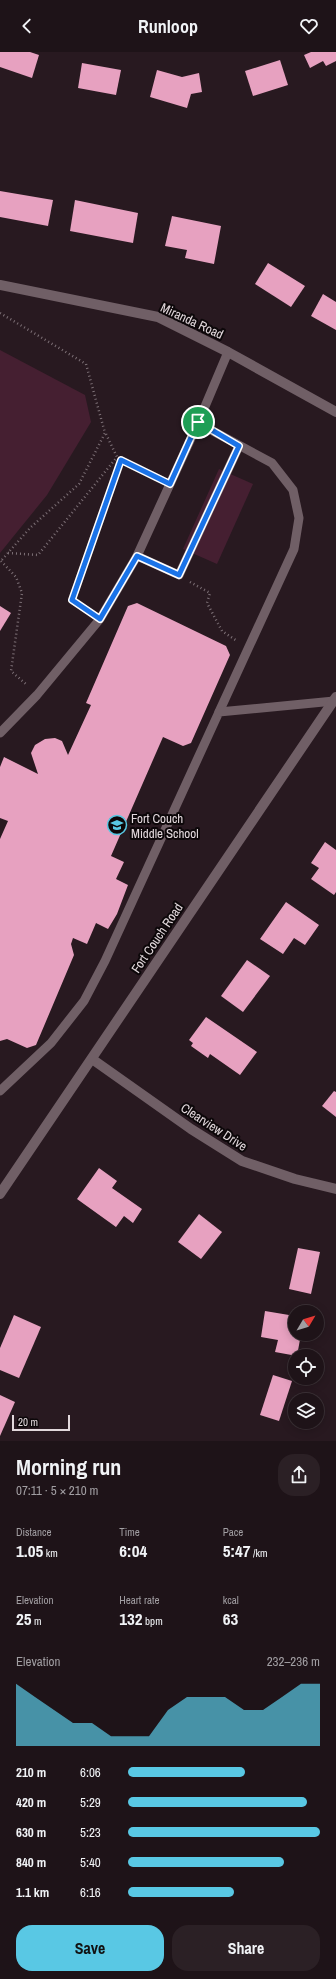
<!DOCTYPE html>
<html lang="en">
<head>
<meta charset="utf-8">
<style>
	:root { --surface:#1e1318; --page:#2b2025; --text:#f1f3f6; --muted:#a19ea2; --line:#3c3237; --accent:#59c8e4 }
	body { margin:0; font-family:"Archivo Narrow",sans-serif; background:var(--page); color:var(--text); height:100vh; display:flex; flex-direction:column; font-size:15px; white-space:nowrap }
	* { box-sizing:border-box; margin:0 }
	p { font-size:13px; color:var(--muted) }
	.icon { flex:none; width:22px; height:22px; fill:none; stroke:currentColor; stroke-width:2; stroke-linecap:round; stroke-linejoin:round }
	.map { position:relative; height:1389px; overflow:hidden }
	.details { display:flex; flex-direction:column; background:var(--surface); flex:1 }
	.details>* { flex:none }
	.needle { width:26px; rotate:52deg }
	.tools { position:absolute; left:288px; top:1253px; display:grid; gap:8px }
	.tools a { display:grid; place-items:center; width:36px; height:36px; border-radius:50%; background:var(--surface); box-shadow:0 2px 10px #0003,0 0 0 1px var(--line); font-size:20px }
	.scale { position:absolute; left:12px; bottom:10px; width:58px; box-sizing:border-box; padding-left:4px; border:2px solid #e2d8dc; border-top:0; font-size:11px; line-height:14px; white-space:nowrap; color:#e2d8dc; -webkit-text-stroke:3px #0c0709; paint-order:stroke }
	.pin { position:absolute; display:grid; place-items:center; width:34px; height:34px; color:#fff; margin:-17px; border:2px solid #fff; border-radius:50%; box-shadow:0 1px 4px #0007 }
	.round { display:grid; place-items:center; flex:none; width:42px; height:42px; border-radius:16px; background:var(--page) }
	.overview { display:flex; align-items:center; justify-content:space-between; height:68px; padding:0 16px }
	h1 { font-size:22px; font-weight:800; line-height:30px }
	.figures { display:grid; grid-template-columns:repeat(3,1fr); gap:6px; height:68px; padding:4px 16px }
	.figures div { display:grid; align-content:center }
	.figures b { font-size:17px; font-weight:800 }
	.figures small { font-size:11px; font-weight:400 }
	.figures p { font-size:11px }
	.chart { height:112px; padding:8px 16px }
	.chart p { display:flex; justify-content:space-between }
	.chart svg { width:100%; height:72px; margin-top:4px; fill:var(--accent); opacity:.7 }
	.button { display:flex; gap:8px; margin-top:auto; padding:8px 16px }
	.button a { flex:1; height:46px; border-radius:16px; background:var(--accent); color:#111; font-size:16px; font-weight:800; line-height:46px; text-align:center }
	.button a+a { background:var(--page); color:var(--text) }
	ul { padding:0 16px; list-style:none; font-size:13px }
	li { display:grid; grid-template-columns:64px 48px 1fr; align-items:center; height:30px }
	li i { height:10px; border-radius:5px; background:var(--accent) }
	header { display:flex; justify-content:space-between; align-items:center; height:52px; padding:0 16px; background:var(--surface); font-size:18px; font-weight:800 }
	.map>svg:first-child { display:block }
	.green { fill:#451f31 }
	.building { fill:#e7a1c0 }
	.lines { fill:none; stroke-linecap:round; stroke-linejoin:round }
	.path { stroke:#7d7076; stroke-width:2.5; stroke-dasharray:1 3; stroke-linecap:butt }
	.lane { stroke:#705f66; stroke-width:9 }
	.street { stroke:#705f66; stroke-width:10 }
	.secondary { stroke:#705f66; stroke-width:10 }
	.route-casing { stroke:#fff; stroke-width:8 }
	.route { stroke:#1a73e8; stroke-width:5 }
	.labels { text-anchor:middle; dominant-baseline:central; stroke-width:4; stroke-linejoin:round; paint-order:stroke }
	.street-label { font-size:13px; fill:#e2d8dc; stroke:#0c0709 }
	.poi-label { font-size:13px; fill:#e2d8dc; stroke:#0c0709; text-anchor:start }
</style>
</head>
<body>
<header><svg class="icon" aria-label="back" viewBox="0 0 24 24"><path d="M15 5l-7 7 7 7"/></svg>Runloop<svg class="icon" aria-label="heart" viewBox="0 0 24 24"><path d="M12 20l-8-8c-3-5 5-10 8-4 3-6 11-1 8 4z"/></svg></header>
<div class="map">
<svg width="336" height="1389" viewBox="0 0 336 1389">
	<rect width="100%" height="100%" fill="#281920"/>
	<g class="green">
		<path d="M0,298L85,343L91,370L47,443L0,501Z"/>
		<path d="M219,417L253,432L217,512L183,497Z"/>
	</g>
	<g class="building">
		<path d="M0,0H30L39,3L32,26L0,15Z"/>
		<path d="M311,0H336V9L326,14L323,9L310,16L304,3Z"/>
		<path d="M280,8L288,33L253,44L245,19Z"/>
		<path d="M82,11L121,18L116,43L78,36Z"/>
		<path d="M157,18L182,25L199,21L202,40L191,42L187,56L150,45Z"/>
		<path d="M0,139L53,148L48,174L0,165Z"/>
		<path d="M75,148L138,161L133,191L70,179Z"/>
		<path d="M172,164L221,174L214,212L185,206L187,198L165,194Z"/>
		<path d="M268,211L305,234L291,255L255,232Z"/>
		<path d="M323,242L336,250V278L311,264Z"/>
		<path d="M137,551L226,594L230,603L191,691L183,694L163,685L111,804L124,810L116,827L128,833L117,862L108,877L96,871L87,892L73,886L71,892L74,903L36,993L27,996L7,987L0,989V787L8,769L0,766V715L4,705L38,722L31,701L35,693L45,687L55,686L62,689L68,703L91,653L86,651L128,554Z"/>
		<path d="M0,554L11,561L0,579Z"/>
		<path d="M325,790L336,798V840L334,843L311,827L319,816L311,811Z"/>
		<path d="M286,850L319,873L305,893L294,886L283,902L260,887Z"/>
		<path d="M247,908L270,924L243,960L221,944Z"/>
		<path d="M206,965L257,1000L240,1023L210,1002L208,1006L191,994L193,991L189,988Z"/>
		<path d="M334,1039L336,1040V1065L322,1054Z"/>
		<path d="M99,1116L117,1129L112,1136L142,1157L133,1171L124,1164L116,1175L77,1147Z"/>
		<path d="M199,1162L222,1180L201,1207L178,1190Z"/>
		<path d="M298,1196L320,1200L311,1242L289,1237Z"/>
		<path d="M265,1259L295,1264V1282H301L297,1304L275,1300L278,1288L261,1285Z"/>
		<path d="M14,1263L41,1275L19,1326L0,1318V1296Z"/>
		<path d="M273,1323L292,1329L279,1369L260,1363Z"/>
		<path d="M0,1343L15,1350L0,1384Z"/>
	</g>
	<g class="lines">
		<g class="path">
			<path d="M0,261L86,312L105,381L79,432L30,476L0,510"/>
			<path d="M106,382L117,405L158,427"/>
			<path d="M8,501L38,503L117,405"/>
			<path d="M1,509L16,525L22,541L11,619L27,633"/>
			<path d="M190,530L210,541L207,551L222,579L237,589"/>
			<path d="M89,560L73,548L121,407"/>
		</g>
		<g class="lane">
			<path d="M198,371L272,411L293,438L299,466L294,497L219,660"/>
			<path d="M137,504L179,523L239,394"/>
			<path d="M0,681L37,643L100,567L137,504L198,371L228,300"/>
			<path d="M0,1039L51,991L84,949L105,909L219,660L334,649"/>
		</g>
		<g class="street">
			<path d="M0,233L158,265L228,300L336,360"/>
			<path d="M92,1007L191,1077L242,1109L295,1127L336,1137"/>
		</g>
		<path class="secondary" d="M0,1142L336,645"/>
	</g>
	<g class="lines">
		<defs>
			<path id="route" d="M198,370L239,394L179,523L137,504L100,567L72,548L121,408L170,432Z"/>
		</defs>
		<use href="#route" class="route-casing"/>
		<use href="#route" class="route"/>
	</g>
	<defs>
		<symbol id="school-ring" viewBox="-11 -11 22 22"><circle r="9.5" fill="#0c0709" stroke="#59c8e4" stroke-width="1.5"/><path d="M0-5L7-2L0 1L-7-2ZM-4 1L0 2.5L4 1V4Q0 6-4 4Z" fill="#59c8e4"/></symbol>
	</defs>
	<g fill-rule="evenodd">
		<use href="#school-ring" x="106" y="762" width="22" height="22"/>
	</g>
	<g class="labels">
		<g class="street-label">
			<text transform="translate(192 269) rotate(25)">Miranda Road</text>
			<text transform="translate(157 886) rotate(-56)">Fort Couch Road</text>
			<text transform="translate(214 1075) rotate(33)">Clearview Drive</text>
		</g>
		<g class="poi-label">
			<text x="131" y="766">Fort Couch<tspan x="131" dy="15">Middle School</tspan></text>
		</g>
	</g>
</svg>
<div class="tools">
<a><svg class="needle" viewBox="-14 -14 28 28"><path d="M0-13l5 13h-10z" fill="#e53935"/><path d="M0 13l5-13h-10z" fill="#a19ea2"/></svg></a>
<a><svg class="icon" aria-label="locate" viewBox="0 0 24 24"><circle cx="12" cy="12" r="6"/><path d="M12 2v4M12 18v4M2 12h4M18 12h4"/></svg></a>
<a><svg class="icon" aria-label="layers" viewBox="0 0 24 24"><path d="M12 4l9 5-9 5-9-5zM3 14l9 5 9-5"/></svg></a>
</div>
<div class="scale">20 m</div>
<div class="pin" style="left:198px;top:370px;background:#1e9e55"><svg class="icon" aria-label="arrive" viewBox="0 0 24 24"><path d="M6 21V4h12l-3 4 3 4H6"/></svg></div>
</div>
<section class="details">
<div class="overview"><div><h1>Morning run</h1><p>07:11 · 5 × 210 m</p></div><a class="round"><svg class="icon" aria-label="share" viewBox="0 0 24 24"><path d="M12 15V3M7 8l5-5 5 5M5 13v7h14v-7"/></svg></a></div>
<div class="figures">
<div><p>Distance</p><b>1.05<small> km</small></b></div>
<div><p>Time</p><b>6:04</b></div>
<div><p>Pace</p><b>5:47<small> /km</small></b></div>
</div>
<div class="figures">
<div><p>Elevation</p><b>25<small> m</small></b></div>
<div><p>Heart rate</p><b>132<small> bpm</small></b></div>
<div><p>kcal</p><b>63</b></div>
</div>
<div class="chart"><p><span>Elevation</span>232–236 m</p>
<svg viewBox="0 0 160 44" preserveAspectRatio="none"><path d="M0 44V6L10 14L20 22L30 30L40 30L50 38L60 38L70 38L80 22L90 14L100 14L110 14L120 22L130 22L140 14L150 6L160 6V44z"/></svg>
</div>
<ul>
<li><b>210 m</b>6:06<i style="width:61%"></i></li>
<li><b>420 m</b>5:29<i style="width:93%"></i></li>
<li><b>630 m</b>5:23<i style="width:100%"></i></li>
<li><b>840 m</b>5:40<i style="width:81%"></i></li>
<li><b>1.1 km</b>6:16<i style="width:55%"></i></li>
</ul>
<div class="button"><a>Save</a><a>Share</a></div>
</section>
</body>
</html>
